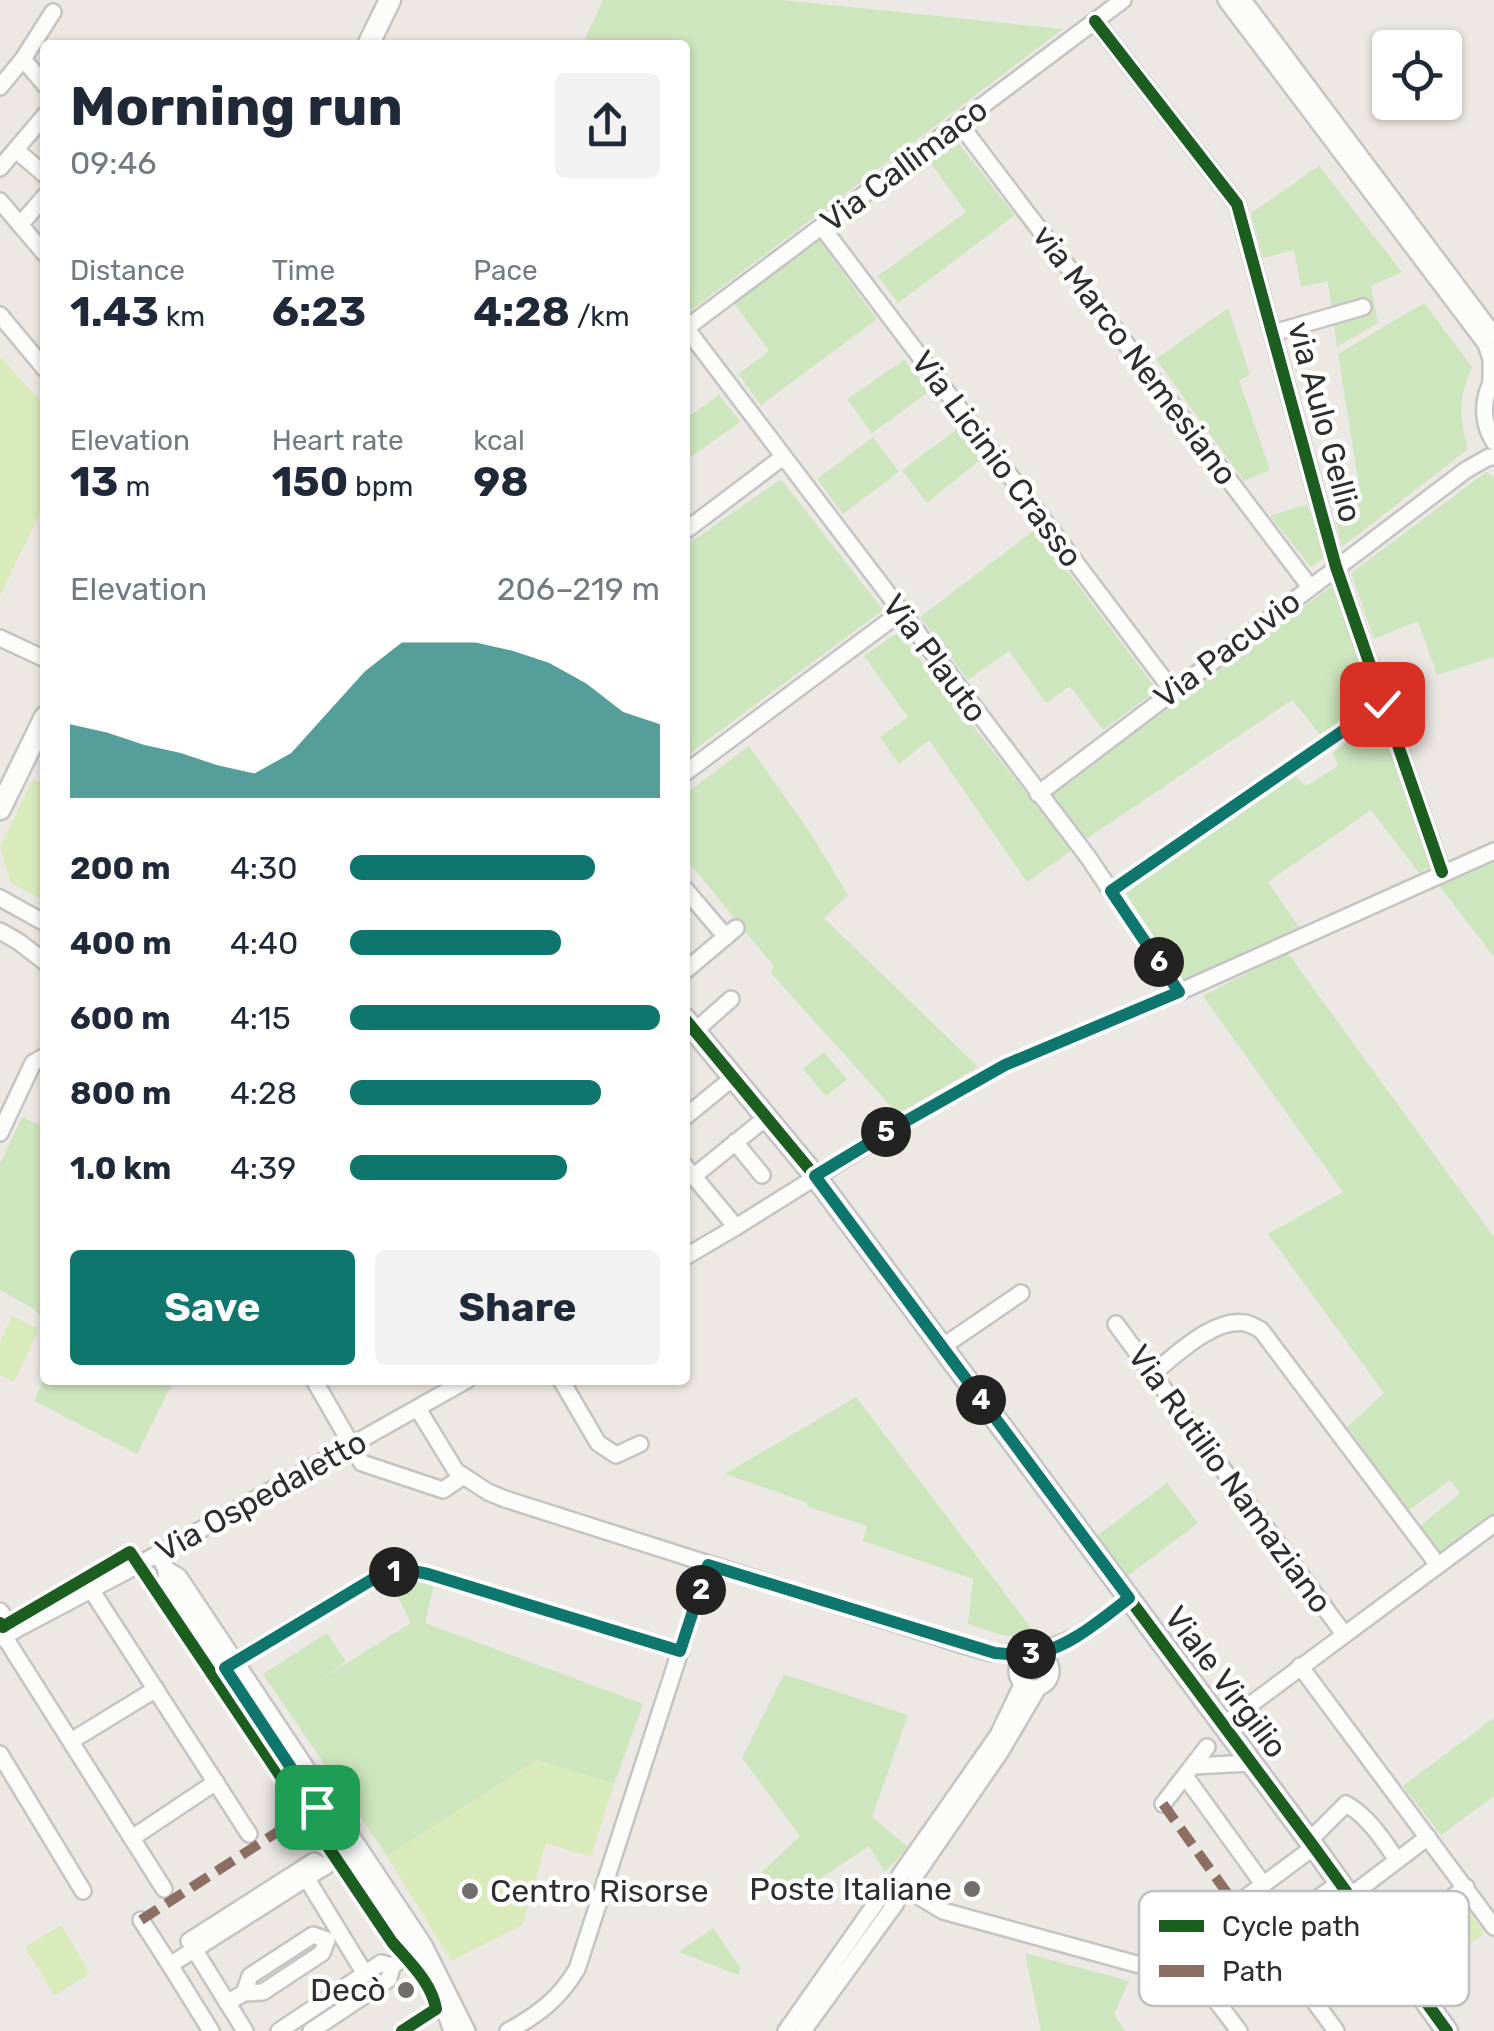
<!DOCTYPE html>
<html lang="en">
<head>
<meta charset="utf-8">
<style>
	:root { --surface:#fff; --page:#f2f2f3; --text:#1f2937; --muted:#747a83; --accent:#0f766e }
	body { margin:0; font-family:Rubik,sans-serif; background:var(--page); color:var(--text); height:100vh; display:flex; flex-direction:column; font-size:38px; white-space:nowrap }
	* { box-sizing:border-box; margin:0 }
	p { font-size:32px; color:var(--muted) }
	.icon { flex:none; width:55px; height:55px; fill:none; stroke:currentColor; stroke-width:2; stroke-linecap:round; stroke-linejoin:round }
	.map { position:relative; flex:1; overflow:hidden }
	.drawer { position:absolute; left:40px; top:40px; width:650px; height:1345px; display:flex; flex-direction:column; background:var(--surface); border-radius:10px; box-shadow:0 2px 8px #0004 }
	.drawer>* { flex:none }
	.fabs { position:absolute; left:1372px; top:30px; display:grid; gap:20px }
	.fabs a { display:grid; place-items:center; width:90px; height:90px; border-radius:10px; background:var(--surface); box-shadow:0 2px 8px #0004; font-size:50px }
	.pin { position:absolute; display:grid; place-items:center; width:85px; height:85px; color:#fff; margin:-42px; border-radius:20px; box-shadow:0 5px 15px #0006 }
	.km { position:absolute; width:50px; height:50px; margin:-25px; border-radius:50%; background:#222; color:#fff; font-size:28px; line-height:50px; text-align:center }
	.round { display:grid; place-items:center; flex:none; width:105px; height:105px; border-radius:10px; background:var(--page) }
	.summary { display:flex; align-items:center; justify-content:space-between; height:170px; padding:0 30px }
	h1 { font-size:55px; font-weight:700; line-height:75px }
	.stats { display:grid; grid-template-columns:repeat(3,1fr); gap:15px; height:170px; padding:10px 30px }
	.stats div { display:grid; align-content:center }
	.stats b { font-size:42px; font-weight:700 }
	.stats small { font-size:28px; font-weight:400 }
	.stats p { font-size:28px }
	.chart { height:280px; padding:20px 30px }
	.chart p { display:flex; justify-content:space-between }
	.chart svg { width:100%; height:180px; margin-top:10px; fill:var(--accent); opacity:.7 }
	.cta { display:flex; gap:20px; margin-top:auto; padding:20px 30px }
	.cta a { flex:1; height:115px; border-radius:10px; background:var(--accent); color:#fff; font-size:40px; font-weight:700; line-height:115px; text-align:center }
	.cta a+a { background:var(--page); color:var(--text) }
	ul { padding:0 30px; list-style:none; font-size:32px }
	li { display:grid; grid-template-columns:160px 120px 1fr; align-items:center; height:75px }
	li i { height:25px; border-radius:12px; background:var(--accent) }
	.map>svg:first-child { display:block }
	.green { fill:#cee6be }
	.pitch { fill:#d9eabb }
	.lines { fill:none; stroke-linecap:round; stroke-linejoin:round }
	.street-casing { stroke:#c5c4c5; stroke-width:20 }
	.secondary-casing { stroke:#c5c4c5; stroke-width:25 }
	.street { stroke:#fcfcfb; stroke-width:15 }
	.secondary { stroke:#fcfcfb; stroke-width:20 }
	.quiet { stroke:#8d6e63; stroke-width:10; stroke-dasharray:20 10; stroke-linecap:butt }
	.cycleway-casing { stroke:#fff; stroke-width:19 }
	.cycleway { stroke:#1b5e20; stroke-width:12 }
	.route-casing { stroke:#fff; stroke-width:20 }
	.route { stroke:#0f766e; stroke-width:12 }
	.poi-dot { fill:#706f6e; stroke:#fff; stroke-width:4 }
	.labels { text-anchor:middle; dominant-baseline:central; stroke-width:9; stroke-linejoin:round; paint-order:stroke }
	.street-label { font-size:32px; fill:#2e2e2e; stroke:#fff }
	.poi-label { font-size:32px; fill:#2e2e2e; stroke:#fff; text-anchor:end }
	.key { fill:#fff; stroke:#c0c0c0; stroke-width:2.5 }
	.key-label { font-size:28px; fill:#2e2e2e }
</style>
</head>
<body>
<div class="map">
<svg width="1494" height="2031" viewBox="0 0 1494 2031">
	<rect width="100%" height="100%" fill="#ece8e4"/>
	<g class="green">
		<path d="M603,0H782L1063,29L685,315V45H582Z"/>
		<path d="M954,138L1015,215L898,303L878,276L966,212L927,158Z"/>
		<path d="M1319,166L1402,272L1371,286L1378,323L1337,347L1328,281L1301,287L1294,250L1263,258L1251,213Z"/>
		<path d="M819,240L877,319L761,405L738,374L769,351L734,303Z"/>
		<path d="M1424,303L1472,367C1458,398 1459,416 1468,449L1342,547L1332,504L1361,498L1338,354Z"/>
		<path d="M1228,308L1250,375L1239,380L1270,470L1244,481L1156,359Z"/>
		<path d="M904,360L930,391L872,433L847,399Z"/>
		<path d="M719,395L740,422L685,461V419Z"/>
		<path d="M960,427L982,458L927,503L902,470Z"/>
		<path d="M873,437L899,472L843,514L817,479Z"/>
		<path d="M1486,472L1494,477V657L1437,675L1418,621L1374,639L1351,573Z"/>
		<path d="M781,479L883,610L685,757V546Z"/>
		<path d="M1307,504L1325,557L1311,567L1270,516Z"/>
		<path d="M1036,529L1157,690L1103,730L1070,686L1046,703L1009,651L968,680L920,617Z"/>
		<path d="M1336,583L1373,701L1322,737L1292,700L1083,841L1050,796Z"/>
		<path d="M898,632L1072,850L1027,882L929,740L899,764L880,737L908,717L864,656Z"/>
		<path d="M1380,718L1430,867L1419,873L1371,810L1268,882L1301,930L1183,982L1126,893L1295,776L1306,786L1338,766L1333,753Z"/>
		<path d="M749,746L811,834L848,895L824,918L978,1067L898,1114L771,973L773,965L685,858V794Z"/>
		<path d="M1494,860V957L1438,884Z"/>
		<path d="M1287,952L1494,1237V1517L1442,1555L1420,1526L1460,1493L1450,1480L1408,1511L1347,1427L1384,1393L1268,1234L1343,1192L1203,996Z"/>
		<path d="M824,1052L847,1079L826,1096L803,1069Z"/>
		<path d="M22,1117L45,1128V1323L34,1309L0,1290V1164Z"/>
		<path d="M45,1377V1380H174L137,1454L34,1401Z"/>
		<path d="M856,1397L1035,1633C1012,1642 991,1631 968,1624L973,1579L863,1541L867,1526L808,1507L806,1502L725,1474Z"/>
		<path d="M1167,1483L1198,1523L1125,1578L1094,1538Z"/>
		<path d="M412,1578L434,1584L425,1623L643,1704L614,1784L537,1760L387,1856L263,1674L327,1633L346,1662L315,1683L411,1623L391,1583Z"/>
		<path d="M784,1674L908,1715L872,1817L908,1847L885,1872L869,1846L781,1905L762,1872L800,1836L742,1758Z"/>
		<path d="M1494,1718V1796L1441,1835L1403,1786Z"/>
		<path d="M713,1928L741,1969L738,1975L679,1952Z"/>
		<path d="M1025,1953L1129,1981L1114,2014L1125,2031H1041Z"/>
	</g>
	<g class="pitch">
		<path d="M0,357L45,406V502L0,596Z"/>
		<path d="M33,779L45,785V901L11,883L0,847Z"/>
		<path d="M12,1316L39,1329L14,1382L0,1375V1342Z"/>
		<path d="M537,1760L614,1784L591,1857L546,1843L522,1925L451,1961L387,1856Z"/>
		<path d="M1461,1901L1485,1933L1429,1974L1405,1942Z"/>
		<path d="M61,1925L90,1974L54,1995L25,1947Z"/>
	</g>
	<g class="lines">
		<defs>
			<g id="street">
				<path d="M1226,0L1486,344L1491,359V381"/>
				<path d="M1243,0L1494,335"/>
				<path d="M1095,21L1237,204L1336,567L1442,872"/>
				<path d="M23,59L45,85"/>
				<path d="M0,87L23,59L53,12"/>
				<path d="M959,123L1310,587"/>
				<path d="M16,150L45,175"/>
				<path d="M0,168L45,115"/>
				<path d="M0,201L45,254"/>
				<path d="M20,225L45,196"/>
				<path d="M822,227L1172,690"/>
				<path d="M0,315L45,369"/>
				<path d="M686,328L1088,857L1179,992"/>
				<path d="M685,329L1123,0"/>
				<path d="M1273,333L1363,307"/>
				<path d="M1494,377C1482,398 1481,421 1494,442"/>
				<path d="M685,531L783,457"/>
				<path d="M0,638L45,659"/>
				<path d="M685,773L901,612"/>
				<path d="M1038,794L1466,470L1489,457H1494"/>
				<path d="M685,889L726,937"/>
				<path d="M1111,891L1382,704"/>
				<path d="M0,898L45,923"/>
				<path d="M0,931L19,942L45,962"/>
				<path d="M685,971L736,928"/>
				<path d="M695,1031L731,999"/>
				<path d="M685,1117L734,1077"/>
				<path d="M0,1133L33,1063L45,1056"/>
				<path d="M735,1142L762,1175"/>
				<path d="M685,1166L736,1227"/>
				<path d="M694,1176L767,1117"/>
				<path d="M685,1257L736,1227L899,1125L1005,1065L1179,992L1494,851"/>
				<path d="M1116,1324L1344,1634"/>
				<path d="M942,1347L1021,1293"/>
				<path d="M1152,1374C1175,1356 1214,1317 1245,1323C1251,1324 1255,1327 1261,1330L1438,1565"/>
				<path d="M314,1380L362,1463L443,1490L462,1477"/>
				<path d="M561,1380L598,1443L616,1455L640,1444"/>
				<path d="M418,1409L456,1471L488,1492L505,1499L960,1644L992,1653L1029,1654"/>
				<path d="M158,1554L166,1569L179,1577L424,1945L467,2031"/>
				<path d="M166,1569L167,1584L412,1953L441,2000L452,2031"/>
				<path d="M92,1591L249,1834"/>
				<path d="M0,1611L14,1631"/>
				<path d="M4,1636L164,1889"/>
				<path d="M0,1638L138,1565L467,1380"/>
				<circle cx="1034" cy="1671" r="17"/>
				<path d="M1035,1654L1078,1636L1129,1599"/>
				<path d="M228,1666L378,1576L392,1572L408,1570L428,1574L680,1651"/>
				<path d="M1300,1666L1494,1927"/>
				<path d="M1223,1725L1494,1524"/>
				<path d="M71,1741L156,1689"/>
				<path d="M0,1754L83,1891"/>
				<path d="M1193,1766L1251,1763"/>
				<path d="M1185,1776L1263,1884"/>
				<path d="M1163,1804L1207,1747"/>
				<path d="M132,1838L216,1782"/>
				<path d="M1309,1841L1346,1804C1368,1816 1383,1840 1397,1860"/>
				<path d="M1314,1847L1241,1901L1336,2031"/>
				<path d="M900,1875L998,1735L1023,1683"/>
				<path d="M915,1876L1001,1751L1038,1688"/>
				<path d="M307,1879L365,1974"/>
				<path d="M920,1897L943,1911L1202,1982L1239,2031"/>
				<path d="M1349,1897L1428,1837"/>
				<path d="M141,1920L170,1965"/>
				<path d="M1387,1946L1466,1887"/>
				<path d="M1202,1982L1339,1883"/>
				<path d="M227,2003L244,1993L263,1992L322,1953L327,1940L313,1935L250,1976L244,1993"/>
				<path d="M211,2031L170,1965L354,1848"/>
				<path d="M245,2031L189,1941L314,1861L325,1867"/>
				<path d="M279,2031L381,1963L392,1966"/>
				<path d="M311,2031L389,1979L392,1966L420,1947"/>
				<path d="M508,2031C538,2015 560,1998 577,1969L708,1565"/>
				<path d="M786,2031L878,1900L890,1889"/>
				<path d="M803,2031L896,1903"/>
			</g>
			<g id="secondary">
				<path d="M368,45L390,0"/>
				<path d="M0,809L45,717"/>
				<path d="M685,1019L815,1176L1314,1847L1447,2031"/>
			</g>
		</defs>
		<use href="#street" class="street-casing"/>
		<use href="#secondary" class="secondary-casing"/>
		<use href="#street" class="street"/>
		<use href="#secondary" class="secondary"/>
		<g class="quiet">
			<path d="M1163,1804L1230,1897L1241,1901"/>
			<path d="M141,1920L313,1809"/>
		</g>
		<defs>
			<g id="cycleway">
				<path d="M1095,21L1237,204L1336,567L1442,872"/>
				<path d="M685,1019L815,1176L1314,1847L1447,2031"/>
				<path d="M0,1623L3,1627L9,1623L130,1552L392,1942C409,1962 432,1983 436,2009L402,2031"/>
			</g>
		</defs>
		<use href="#cycleway" class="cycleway-casing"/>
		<use href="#cycleway" class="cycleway"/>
	</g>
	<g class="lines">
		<defs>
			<path id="route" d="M317,1807L225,1668L378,1576L392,1572L408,1570L428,1574L680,1651L708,1565L995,1653C1006,1654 1018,1655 1029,1654C1064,1652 1102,1619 1129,1598L815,1176L899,1125L1005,1065L1179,992L1111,891L1382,704"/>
		</defs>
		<use href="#route" class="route-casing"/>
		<use href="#route" class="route"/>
	</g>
	<g class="poi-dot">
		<circle cx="972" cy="1889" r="10"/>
		<circle cx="470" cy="1891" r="10"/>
		<circle cx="406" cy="1990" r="10"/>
	</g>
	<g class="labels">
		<g class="street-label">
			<text transform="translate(904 165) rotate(-37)">Via Callimaco</text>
			<text transform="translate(1135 355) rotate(53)">via Marco Nemesiano</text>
			<text transform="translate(1325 422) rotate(75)">via Aulo Gellio</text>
			<text transform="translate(997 459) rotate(53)">Via Licinio Crasso</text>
			<text transform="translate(1227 649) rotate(-37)">Via Pacuvio</text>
			<text transform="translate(935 658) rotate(53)">Via Plauto</text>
			<text transform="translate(1230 1479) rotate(54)">Via Rutilio Namaziano</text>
			<text transform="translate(261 1496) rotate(-29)">Via Ospedaletto</text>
			<text transform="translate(1226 1682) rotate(53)">Viale Virgilio</text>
		</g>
		<g class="poi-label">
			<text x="952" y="1889">Poste Italiane</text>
			<text x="490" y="1891" text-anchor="start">Centro Risorse</text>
			<text x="386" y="1990">Decò</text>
		</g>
	</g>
	<rect x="1139" y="1891" width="330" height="115" rx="15" class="key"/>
	<rect x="1159" y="1920" width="45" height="12" fill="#1b5e20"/>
	<rect x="1159" y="1965" width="45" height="12" fill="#8d6e63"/>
	<g class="key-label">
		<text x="1222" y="1936">Cycle path</text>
		<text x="1222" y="1981">Path</text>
	</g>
</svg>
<div class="fabs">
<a><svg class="icon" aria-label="locate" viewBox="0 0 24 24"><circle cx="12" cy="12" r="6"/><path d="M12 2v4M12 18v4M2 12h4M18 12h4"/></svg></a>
</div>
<div class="pin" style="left:317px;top:1807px;background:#1e9e55"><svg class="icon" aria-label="arrive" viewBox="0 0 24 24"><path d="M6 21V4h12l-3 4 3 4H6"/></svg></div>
<div class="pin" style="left:1382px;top:704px;background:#d93025"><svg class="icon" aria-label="check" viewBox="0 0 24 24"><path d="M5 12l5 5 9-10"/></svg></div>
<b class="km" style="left:394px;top:1572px">1</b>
<b class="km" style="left:701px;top:1590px">2</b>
<b class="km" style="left:1031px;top:1654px">3</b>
<b class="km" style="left:981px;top:1400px">4</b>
<b class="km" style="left:886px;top:1132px">5</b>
<b class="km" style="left:1159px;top:962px">6</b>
<section class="drawer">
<div class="summary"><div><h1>Morning run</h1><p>09:46</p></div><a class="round"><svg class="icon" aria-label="share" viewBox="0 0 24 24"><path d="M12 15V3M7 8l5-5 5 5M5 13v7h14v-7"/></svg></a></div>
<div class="stats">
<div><p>Distance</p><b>1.43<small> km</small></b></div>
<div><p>Time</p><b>6:23</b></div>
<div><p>Pace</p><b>4:28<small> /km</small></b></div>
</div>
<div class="stats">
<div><p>Elevation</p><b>13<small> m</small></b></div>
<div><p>Heart rate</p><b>150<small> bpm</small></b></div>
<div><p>kcal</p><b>98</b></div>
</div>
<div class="chart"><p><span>Elevation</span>206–219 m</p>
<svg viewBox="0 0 160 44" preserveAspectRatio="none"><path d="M0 44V26L10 28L20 31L30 33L40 36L50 38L60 33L70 23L80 13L90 6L100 6L110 6L120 8L130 11L140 16L150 23L160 26V44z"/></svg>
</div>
<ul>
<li><b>200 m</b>4:30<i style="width:79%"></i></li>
<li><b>400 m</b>4:40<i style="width:68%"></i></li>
<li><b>600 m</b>4:15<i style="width:100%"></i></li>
<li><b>800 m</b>4:28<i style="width:81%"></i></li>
<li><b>1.0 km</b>4:39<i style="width:70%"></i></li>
</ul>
<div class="cta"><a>Save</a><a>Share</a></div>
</section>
</div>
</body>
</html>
